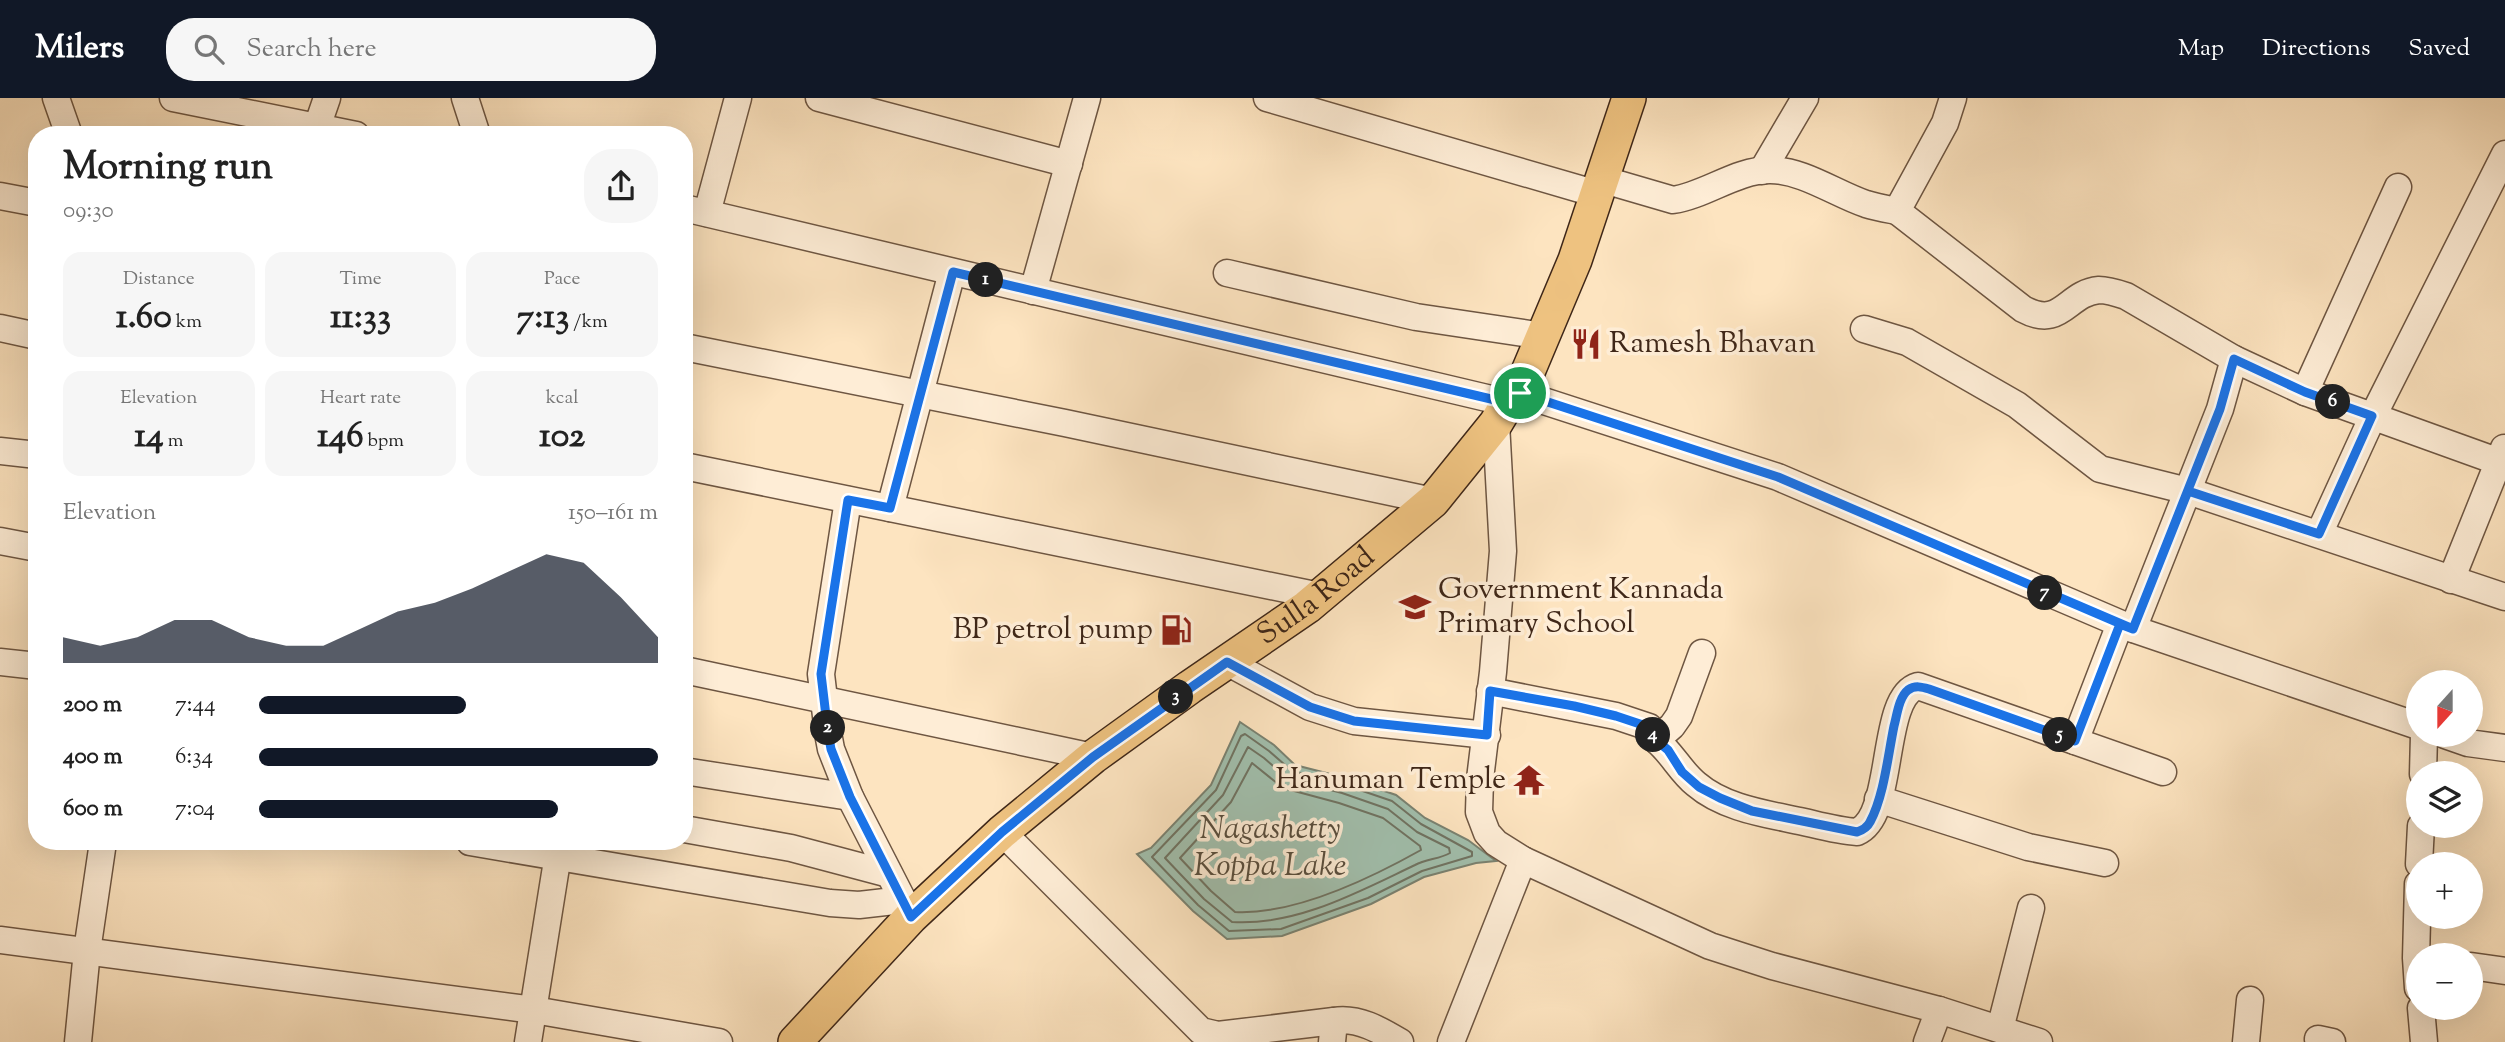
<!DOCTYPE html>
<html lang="en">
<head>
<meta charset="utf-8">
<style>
	:root { --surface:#fff; --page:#f6f6f6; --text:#222; --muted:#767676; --accent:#111827 }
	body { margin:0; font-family:"Sorts Mill Goudy",serif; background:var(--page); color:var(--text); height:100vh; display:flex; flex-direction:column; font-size:26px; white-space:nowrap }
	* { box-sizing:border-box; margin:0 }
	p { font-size:23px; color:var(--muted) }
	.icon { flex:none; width:38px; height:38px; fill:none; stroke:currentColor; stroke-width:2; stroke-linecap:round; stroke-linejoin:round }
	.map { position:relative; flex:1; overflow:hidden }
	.sheet { position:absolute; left:28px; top:28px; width:665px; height:724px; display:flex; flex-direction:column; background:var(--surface); border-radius:28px; box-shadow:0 7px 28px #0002 }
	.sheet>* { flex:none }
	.needle { width:46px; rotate:201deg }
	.controls { position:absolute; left:2406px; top:572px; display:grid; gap:14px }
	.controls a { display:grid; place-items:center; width:77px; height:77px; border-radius:50%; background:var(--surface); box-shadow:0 7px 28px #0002; font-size:35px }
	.pin { position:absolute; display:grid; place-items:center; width:60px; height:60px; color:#fff; margin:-30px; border:4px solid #fff; border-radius:50%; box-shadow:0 2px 7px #0007 }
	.km { position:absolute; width:35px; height:35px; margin:-18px; border-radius:50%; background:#222; color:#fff; font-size:19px; line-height:35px; text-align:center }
	.round { display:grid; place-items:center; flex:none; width:74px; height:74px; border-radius:28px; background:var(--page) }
	.headline { display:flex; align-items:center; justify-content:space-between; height:119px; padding:0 35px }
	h1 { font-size:38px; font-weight:800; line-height:52px }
	.stats { display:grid; grid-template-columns:repeat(3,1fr); gap:10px; height:119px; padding:7px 35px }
	.stats div { display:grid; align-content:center; border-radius:18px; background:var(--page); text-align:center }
	.stats b { font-size:35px; font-weight:800 }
	.stats small { font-size:19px; font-weight:400 }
	.stats p { font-size:19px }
	.chart { height:196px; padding:14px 35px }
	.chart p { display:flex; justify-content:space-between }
	.chart svg { width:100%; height:126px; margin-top:7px; fill:var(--accent); opacity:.7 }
	ul { padding:0 35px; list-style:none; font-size:23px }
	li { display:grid; grid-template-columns:112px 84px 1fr; align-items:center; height:52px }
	li i { height:18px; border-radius:9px; background:var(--accent) }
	header { display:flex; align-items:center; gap:42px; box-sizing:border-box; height:98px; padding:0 35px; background:var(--accent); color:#fff }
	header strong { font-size:33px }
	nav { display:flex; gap:38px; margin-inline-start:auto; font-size:24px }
	.search { width:490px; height:63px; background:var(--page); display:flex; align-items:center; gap:18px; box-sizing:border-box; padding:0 24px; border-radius:28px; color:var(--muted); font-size:26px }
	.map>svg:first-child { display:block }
	.water { fill:#a1bfad; stroke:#7a8271; stroke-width:2 }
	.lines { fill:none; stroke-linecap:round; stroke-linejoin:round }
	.shore { stroke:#707362; stroke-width:2 }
	.minor-casing { stroke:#6e5642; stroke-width:29 }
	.major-casing { stroke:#3f2718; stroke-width:36 }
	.minor { stroke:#feedd6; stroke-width:26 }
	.major { stroke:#eec280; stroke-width:33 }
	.route-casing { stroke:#fff; stroke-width:14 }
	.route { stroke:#1a73e8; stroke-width:9 }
	.labels { text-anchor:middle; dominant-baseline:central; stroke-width:7; stroke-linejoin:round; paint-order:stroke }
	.poi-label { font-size:30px; fill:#3f2718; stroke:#feedd6; text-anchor:start }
	.street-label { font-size:30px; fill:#3f2718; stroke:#feedd6 }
	.water-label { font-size:32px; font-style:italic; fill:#584d3d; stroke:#feedd6 }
</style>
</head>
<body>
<header>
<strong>Milers</strong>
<div class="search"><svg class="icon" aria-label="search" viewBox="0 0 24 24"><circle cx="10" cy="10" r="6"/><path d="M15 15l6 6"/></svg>Search here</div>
<nav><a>Map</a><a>Directions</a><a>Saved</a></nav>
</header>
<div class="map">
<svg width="2505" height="944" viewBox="0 0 2505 944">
	<rect width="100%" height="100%" fill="#fde4c0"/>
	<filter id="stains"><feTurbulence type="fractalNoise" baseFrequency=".00286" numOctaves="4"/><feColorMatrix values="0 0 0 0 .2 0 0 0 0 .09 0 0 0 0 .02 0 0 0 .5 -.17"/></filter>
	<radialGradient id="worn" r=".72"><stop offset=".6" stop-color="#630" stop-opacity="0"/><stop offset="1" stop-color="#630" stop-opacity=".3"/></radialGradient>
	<path class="water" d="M1240,624L1274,647L1295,667L1346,680L1396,697L1425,720L1468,742L1496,763L1476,765L1424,779L1371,806L1282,838L1227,841L1193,813L1137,756L1151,750L1211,687Z"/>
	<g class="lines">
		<g class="shore">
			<path d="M1245,636L1269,653L1292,673L1345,687L1392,703L1421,726L1472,754V758L1422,773L1368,800L1281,831L1229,833L1198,807L1152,759L1216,692L1241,638Z"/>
			<path d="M1248,649L1264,660L1288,681L1342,695L1388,711L1417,734L1449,750L1450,755C1440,761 1426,761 1415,767C1358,794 1297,828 1232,824L1204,801L1165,760L1223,697Z"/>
			<path d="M1252,665L1283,690L1339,705L1383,720L1420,748L1421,752C1371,780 1294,817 1235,814L1211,793L1180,760L1231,704Z"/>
		</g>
		<defs>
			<g id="minor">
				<path d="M56,0L69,37"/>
				<path d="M173,0L356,37"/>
				<path d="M465,0L477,37"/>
				<path d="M819,0L1069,66"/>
				<path d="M1267,0L1597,96"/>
				<path d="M1953,0L1945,25L1897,113L2023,211C2062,232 2066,195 2099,192C2108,192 2117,195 2126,198L2234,261L2305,294L2505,366"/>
				<path d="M317,29L327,0"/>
				<path d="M1762,73L1805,0"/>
				<path d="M1601,81L1673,102C1706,97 1736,72 1770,72C1803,72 1836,96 1866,106C1876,109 1887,111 1897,113"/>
				<path d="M0,98L37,105"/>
				<path d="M684,110L1508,305"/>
				<path d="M707,115L738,0"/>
				<path d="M1227,175L1416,219L1543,238"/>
				<path d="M1033,193L1087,0"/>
				<path d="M0,230L37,238"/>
				<path d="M1864,231L1907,244L2017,307L2100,371L2188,393L2505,499"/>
				<path d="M684,249L1065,325L1433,403"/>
				<path d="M2305,294L2398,89"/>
				<path d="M1519,295L1778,379L2133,531L2418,628"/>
				<path d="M1496,325L1503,453L1493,574L1480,681L1479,714L1487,735L1496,745L1523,762L1710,848L1772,868L1939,912L2039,944"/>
				<path d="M0,353L37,357"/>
				<path d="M684,368L1320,498"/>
				<path d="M848,402L821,576L828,635L831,651L850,699L909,814"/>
				<path d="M890,410L952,174"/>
				<path d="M2319,436L2373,318L2505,56"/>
				<path d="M0,443L37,450"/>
				<path d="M2451,482L2504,350"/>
				<path d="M2133,531L2220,311L2234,261"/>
				<path d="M0,564L37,568"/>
				<path d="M1227,564L1310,609L1354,623L1487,637"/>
				<path d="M684,572L1093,659"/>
				<path d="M1490,593L1616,618L1649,629L1656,642L1672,628L1679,618L1702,555"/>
				<path d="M2445,637L2468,645L2505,650"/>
				<path d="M1656,642C1672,655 1680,673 1696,686C1725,711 1768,716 1804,724C1821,728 1839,733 1857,734C1896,718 1879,599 1918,588L2163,674"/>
				<path d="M2075,643L2120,526"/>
				<path d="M684,673L850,699"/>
				<path d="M2423,676L2424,637"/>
				<path d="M1878,701L2028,749L2105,765"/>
				<path d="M684,731L791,750L889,776"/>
				<path d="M1002,734L1201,933L1218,937L1334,923"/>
				<path d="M470,744L830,805L859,807L903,802"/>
				<path d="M2419,766L2421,728"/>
				<path d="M2418,786L2416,860L2418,890"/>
				<path d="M0,842L534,912L719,944"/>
				<path d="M2471,868L2505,873"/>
				<path d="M2421,910L2424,944"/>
				<path d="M2000,931L2031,810"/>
				<path d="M2318,941L2332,944"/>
				<path d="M78,944L87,853L103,744"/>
				<path d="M528,944L560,744"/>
				<path d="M1332,944L1334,923C1358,919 1380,932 1400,944"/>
				<path d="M1451,944L1523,762"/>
				<path d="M1927,944L1939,912"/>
				<path d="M2246,944L2250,902"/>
			</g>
			<g id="major">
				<path id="s1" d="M795,944L911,819L1002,734L1093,659L1190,589L1307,509L1433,403L1496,325L1508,305L1519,295L1575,162L1629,0"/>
			</g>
		</defs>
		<use href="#minor" class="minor-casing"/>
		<use href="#major" class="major-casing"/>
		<use href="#minor" class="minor"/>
		<use href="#major" class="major"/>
	</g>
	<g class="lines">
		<defs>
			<path id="route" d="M1520,295L1508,305L953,174L890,410L848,402L821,576L828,635L831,651L850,699L911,819L1002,734L1093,659L1227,564L1310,609L1354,623L1487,637L1490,593L1574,608L1616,618L1649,629L1656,642L1668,652L1682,674L1699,689L1720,700L1752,713L1857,734C1863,732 1867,730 1870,724C1884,698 1888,657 1894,628C1897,617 1899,599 1908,592C1915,587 1922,589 1929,591L2075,643L2120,526L2133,531L2220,311L2234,261L2305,294L2372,318L2319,436L2188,393L2133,531L1778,379L1520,295"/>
		</defs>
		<use href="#route" class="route-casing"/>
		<use href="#route" class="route"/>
	</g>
	<defs>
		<symbol id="restaurant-bare" viewBox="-9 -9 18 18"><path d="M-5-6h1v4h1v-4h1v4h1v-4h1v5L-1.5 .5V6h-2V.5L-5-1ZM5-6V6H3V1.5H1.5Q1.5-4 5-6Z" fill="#8f2418" stroke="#feedd6" stroke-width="2.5" paint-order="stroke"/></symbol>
		<symbol id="school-bare" viewBox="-9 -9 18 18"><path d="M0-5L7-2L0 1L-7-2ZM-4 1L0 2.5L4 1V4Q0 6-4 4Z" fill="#8f2418" stroke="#feedd6" stroke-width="2.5" paint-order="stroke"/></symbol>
		<symbol id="fuel-bare" viewBox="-9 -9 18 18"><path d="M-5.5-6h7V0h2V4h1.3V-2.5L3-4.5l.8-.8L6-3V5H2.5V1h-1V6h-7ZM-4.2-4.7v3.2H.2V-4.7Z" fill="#8f2418" stroke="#feedd6" stroke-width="2.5" paint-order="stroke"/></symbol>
		<symbol id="temple-bare" viewBox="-9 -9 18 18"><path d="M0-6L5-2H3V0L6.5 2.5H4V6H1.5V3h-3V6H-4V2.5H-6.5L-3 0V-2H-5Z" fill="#8f2418" stroke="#feedd6" stroke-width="2.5" paint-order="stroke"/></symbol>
	</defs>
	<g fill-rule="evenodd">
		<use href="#restaurant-bare" x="1564" y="224" width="44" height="44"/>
		<use href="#school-bare" x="1393" y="487" width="44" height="44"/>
		<use href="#fuel-bare" x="1154" y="510" width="44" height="44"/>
		<use href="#temple-bare" x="1507" y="660" width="44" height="44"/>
	</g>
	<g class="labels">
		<g class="poi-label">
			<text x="1609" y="246">Ramesh Bhavan</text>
			<text x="1438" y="492">Government Kannada<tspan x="1438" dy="34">Primary School</tspan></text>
			<text x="1153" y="532" text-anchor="end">BP petrol pump</text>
			<text x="1506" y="682" text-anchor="end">Hanuman Temple</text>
		</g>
		<g class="street-label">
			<text stroke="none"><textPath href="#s1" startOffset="688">Sulla Road</textPath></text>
		</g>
		<g class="water-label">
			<text x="1270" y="732">Nagashetty<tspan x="1270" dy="37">Koppa Lake</tspan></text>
		</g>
	</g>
	<rect width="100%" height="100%" filter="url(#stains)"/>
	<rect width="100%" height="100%" fill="url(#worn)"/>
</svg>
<div class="controls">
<a><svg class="needle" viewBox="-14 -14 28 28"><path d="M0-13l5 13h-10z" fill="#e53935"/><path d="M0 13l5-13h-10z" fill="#767676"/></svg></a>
<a><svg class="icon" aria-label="layers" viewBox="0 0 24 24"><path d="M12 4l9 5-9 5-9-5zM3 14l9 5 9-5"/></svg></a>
<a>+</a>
<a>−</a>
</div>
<div class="pin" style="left:1520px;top:295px;background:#1e9e55"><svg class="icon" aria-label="arrive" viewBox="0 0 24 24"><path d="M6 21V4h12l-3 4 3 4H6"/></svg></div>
<b class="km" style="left:986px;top:182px">1</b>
<b class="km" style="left:828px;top:630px">2</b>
<b class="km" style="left:1176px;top:599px">3</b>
<b class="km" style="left:1653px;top:637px">4</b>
<b class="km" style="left:2060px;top:637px">5</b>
<b class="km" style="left:2333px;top:304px">6</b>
<b class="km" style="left:2045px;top:495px">7</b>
<section class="sheet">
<div class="headline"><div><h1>Morning run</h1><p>09:30</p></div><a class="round"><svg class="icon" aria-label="share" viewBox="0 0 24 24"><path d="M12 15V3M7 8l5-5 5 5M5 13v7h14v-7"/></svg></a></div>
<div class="stats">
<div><p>Distance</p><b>1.60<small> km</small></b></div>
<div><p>Time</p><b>11:33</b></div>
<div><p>Pace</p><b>7:13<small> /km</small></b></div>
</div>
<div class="stats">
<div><p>Elevation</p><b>14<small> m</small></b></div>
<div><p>Heart rate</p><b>146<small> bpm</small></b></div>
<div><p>kcal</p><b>102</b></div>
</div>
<div class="chart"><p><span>Elevation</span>150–161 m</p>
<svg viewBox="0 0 160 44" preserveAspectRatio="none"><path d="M0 44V35L10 38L20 35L30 29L40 29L50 35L60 38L70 38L80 32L90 26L100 23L110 18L120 12L130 6L140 9L150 21L160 35V44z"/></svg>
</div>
<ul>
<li><b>200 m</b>7:44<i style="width:52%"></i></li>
<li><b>400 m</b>6:34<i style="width:100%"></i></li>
<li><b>600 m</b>7:04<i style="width:75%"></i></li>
</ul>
</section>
</div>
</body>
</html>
